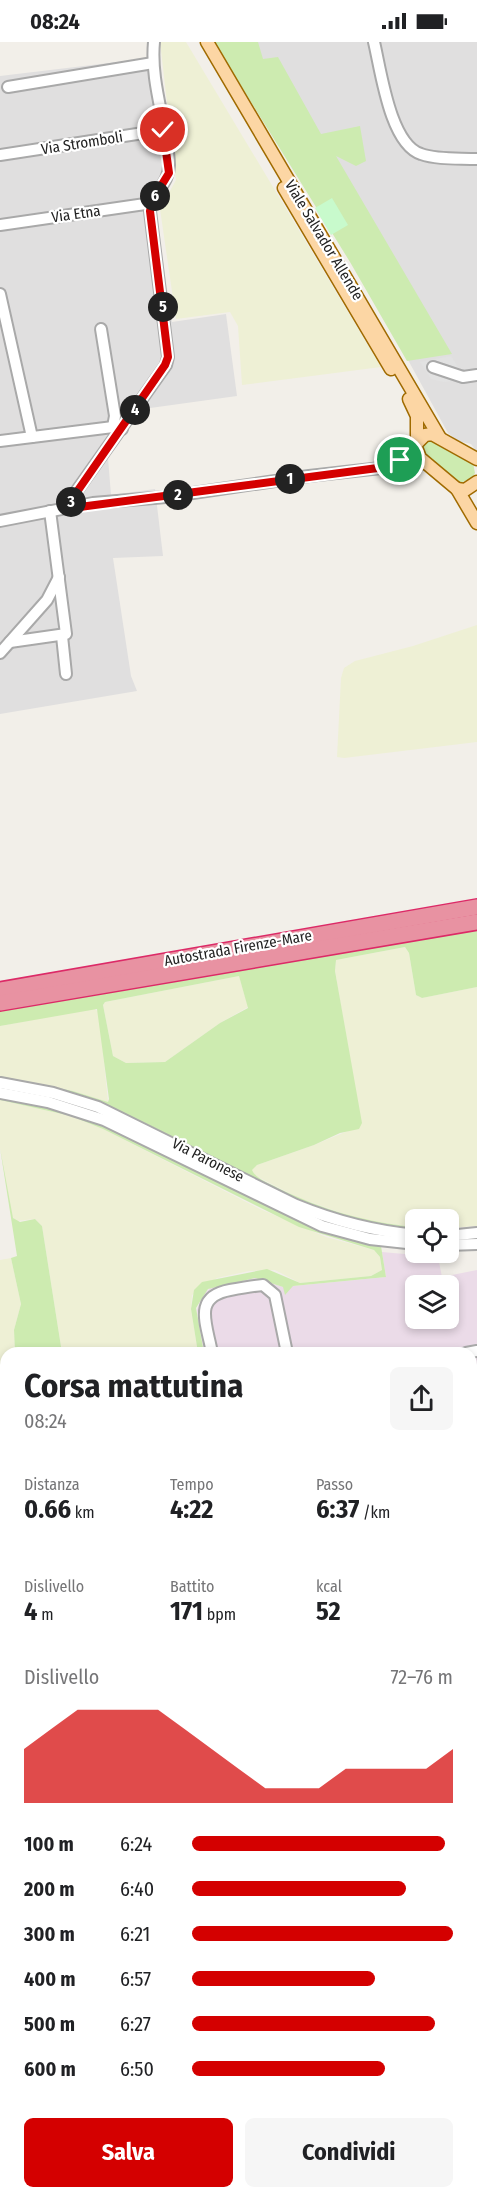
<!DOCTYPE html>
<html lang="it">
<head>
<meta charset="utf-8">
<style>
	:root { --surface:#fff; --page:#f6f6f6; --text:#202124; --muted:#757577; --accent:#d40000 }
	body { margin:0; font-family:"Fira Sans Condensed",sans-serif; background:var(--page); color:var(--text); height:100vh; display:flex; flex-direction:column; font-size:22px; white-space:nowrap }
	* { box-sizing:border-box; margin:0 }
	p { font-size:20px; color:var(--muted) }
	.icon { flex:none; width:33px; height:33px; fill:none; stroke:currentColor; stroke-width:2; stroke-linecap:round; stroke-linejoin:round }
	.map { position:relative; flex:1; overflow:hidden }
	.sheet { position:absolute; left:0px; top:1305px; width:477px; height:852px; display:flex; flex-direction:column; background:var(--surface); border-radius:18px 18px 0 0; box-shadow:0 3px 9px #0003 }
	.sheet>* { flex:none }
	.buttons { position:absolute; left:405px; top:1167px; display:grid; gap:12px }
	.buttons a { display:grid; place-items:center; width:54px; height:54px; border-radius:9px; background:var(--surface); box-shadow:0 3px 9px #0003; font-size:30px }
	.pin { position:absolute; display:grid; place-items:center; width:51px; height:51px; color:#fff; margin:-26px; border:3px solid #fff; border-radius:50%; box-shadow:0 2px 6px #0007 }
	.km { position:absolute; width:30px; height:30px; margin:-15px; border-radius:50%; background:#222; color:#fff; font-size:16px; line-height:30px; text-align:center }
	.round { display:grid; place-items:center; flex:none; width:63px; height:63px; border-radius:9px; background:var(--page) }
	.summary { display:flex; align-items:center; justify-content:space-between; height:102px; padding:0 24px }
	h1 { font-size:33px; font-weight:700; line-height:45px }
	.stats { display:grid; grid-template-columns:repeat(3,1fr); gap:9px; height:102px; padding:6px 24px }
	.stats div { display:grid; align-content:center }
	.stats b { font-size:26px; font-weight:700 }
	.stats small { font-size:16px; font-weight:400 }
	.stats p { font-size:16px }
	.chart { height:168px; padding:12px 24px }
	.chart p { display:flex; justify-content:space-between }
	.chart svg { width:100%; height:108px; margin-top:6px; fill:var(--accent); opacity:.7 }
	.action { display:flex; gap:12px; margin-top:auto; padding:12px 24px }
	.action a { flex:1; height:69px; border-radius:9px; background:var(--accent); color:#fff; font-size:24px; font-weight:700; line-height:69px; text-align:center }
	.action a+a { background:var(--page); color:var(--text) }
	ul { padding:0 24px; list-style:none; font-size:20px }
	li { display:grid; grid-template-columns:96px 72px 1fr; align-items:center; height:45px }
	li i { height:15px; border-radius:8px; background:var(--accent) }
	.status { display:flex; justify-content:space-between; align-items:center; height:42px; padding:0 30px; background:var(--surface); direction:ltr }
	.status svg { height:16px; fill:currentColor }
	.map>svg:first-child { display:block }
	.residential { fill:#e0dfdf }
	.industrial { fill:#ebdbe8; fill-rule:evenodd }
	.farmland { fill:#eef0d5 }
	.grass { fill:#cdebb0; fill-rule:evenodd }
	.park { fill:#c8facc }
	.pitch { fill:#88e0be }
	.parking { fill:#e2e2e2 }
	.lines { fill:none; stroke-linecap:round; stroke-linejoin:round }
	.minor-casing { stroke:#a9a9a9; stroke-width:14 }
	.major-casing { stroke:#a06b00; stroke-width:15 }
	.highway-casing { stroke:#dc2a67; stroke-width:18 }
	.minor { stroke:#fff; stroke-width:10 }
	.major { stroke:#fcd6a4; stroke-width:12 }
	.highway { stroke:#e892a2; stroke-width:15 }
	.route-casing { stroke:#fff; stroke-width:12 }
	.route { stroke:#d40000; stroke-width:8 }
	.labels { text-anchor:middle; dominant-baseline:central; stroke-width:4.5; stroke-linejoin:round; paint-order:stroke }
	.street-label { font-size:15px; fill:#222; stroke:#fff }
</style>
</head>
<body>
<div class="status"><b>08:24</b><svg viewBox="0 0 49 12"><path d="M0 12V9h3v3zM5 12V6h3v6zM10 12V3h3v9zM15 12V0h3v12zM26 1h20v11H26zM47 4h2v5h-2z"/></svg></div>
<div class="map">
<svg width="477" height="2157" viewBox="0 0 477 2157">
	<rect width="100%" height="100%" fill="#f2efe9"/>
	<g class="residential">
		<path d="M234,0H477V410L471,402L458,399L448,391Z"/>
		<path d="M159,15L174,126L156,173L172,280L226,272L237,354L143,367L108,416L111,453L155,447L163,514L113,516L131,634L137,649L0,672V34Z"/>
		<path d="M6,2023V2151H74L75,2157H0V2024Z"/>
		<path d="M130,2151H238L239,2157H91Z"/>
	</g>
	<path class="industrial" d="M382,1210L438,1215L442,1235L477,1228V2157H375L373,2151H471V1311H204L197,1268L202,1254L211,1245L255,1236L283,1245L386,1235ZM416,1244H448V1276H416Z"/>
	<g class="farmland">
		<path d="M160,0H186L381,325L242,343L238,284L230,270L176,277L160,167L176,138Z"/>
		<path d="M477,583V700L344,716L337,715L341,636L344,626L355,619L413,604Z"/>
		<path d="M405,905L409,911L416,953L422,956L477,945V1184L449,1186L448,1178H416L415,1185L362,1178L299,1156L256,1134L251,1128L257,1123L314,1103L355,1086L361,1081L335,929L336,918Z"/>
		<path d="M239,934L248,965L220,981L165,1020L126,1021L113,1014L103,963L105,960Z"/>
		<path d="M93,966L99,970L108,1060L73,1049L0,1034V984Z"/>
		<path d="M0,1058L71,1074L103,1087L260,1167L326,1195L374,1208L380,1215L382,1228L371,1234L300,1241L275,1228L249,1229L217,1236L192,1253L191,1267L198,1311H62L42,1184L35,1177L16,1179L11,1173L0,1106Z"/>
		<path d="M11,1216L21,1262L14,1288L15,1311H6V1504L0,1505V1218Z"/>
	</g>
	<g class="grass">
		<path d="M214,0H258L263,17L278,15L321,92L360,84L366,119L356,124L336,114L452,312L407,319L350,220Z"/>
		<path d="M430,398L473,421L475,431L472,436L460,441L423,412L420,404Z"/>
		<path d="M477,886V945L422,956L416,953L409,911L405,905L336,918L335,929L362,1081L359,1087L340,1091L314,1103L257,1123L252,1128C256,1137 269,1141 278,1146C323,1168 366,1180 415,1185V1188C300,1179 205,1104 101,1061L69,1050L0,1036V1034L73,1049L108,1060L109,1057L97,967L0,984V968ZM239,934L248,966L220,981L165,1020L126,1021L113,1014L103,963L105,960Z"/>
		<path d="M0,1056L58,1068L100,1081L301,1181L348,1197L381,1204L386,1235L293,1244L285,1253L283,1245L255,1236L208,1247L196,1266L204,1311H198L191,1267L194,1248L202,1240L267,1227L300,1241L371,1234L382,1228L380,1215L374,1208L299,1185L103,1087L71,1074L0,1058Z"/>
		<path d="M0,1106L13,1176L20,1180L35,1177L42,1184L62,1311H15L14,1288L21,1262L11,1216L17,1214Z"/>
	</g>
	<path class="park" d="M332,156L348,183L331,193L315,166Z"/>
	<path class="pitch" d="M6,1529V1605L0,1606V1531Z"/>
	<path class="parking" d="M451,314L466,337L444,340L431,337L420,320Z"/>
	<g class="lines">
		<defs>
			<g id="minor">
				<path d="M374,0C381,29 390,102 421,112C438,118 459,116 477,117"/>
				<path d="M8,45L153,21"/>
				<path d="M0,113L163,88"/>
				<path d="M0,183L152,161"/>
				<path d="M0,252L32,395"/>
				<path d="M101,287L115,374L113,385"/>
				<path d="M433,325L463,335L477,333"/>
				<path d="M0,399L113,385L122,387"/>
				<path d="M394,423L414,407"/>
				<path d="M72,466L73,454L166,323L168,315L150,169C152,151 170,141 169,122C167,81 150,41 154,0"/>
				<path d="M0,479L93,461L166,455L309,434L426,421"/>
				<path d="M62,594L66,632"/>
				<path d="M10,600L66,592L50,469"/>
				<path d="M0,611L47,558L59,535"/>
				<path d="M0,1041L53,1051L98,1065L296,1163C335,1179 374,1189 416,1193"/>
				<path d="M0,1051L48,1060L104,1078L322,1184L370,1197L416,1202"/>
				<path d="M448,1194L477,1191"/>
				<path d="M448,1203L477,1202"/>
				<path d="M212,1311C207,1282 192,1255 230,1248C241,1246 252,1244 263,1243L275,1253L287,1311"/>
				<path d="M466,1311L477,1309"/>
				<path d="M471,1429L477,1427"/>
				<path d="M471,1547L477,1546"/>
				<path d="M0,1662L6,1661"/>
				<path d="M471,1662L477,1660"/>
				<path d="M471,1788L477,1787"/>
				<path d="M0,1866L6,1865"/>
				<path d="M471,1973L477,1972"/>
				<path d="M0,2061L6,2060"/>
				<path d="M364,2151L365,2157"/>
			</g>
			<g id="major">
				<path d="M207,0L440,396"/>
				<path d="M284,146L391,327"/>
				<path d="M409,357L417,374V400"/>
				<path d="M477,417L432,392L425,393L415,403L420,416L457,447L477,481"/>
				<path d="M457,447L465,448L477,440"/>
			</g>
			<g id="highway">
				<path d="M0,948L477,865"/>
				<path d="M0,961L477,880"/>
			</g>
		</defs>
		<use href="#minor" class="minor-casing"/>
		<use href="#major" class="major-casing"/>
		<use href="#highway" class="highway-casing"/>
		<use href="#minor" class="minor"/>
		<use href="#major" class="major"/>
		<use href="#highway" class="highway"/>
	</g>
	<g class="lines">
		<defs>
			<path id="route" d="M163,88L169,131L153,157L150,169L168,315L165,323L74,454L72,466L393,424L400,418"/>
		</defs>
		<use href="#route" class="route-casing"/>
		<use href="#route" class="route"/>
	</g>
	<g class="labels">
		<g class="street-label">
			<text transform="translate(82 101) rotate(-9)">Via Stromboli</text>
			<text transform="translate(76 172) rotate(-8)">Via Etna</text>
			<text transform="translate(324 198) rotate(59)">Viale Salvador Allende</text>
			<text transform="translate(238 906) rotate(-10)">Autostrada Firenze-Mare</text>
			<text transform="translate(208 1118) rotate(27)">Via Paronese</text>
		</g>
	</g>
</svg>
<div class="buttons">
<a><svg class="icon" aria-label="locate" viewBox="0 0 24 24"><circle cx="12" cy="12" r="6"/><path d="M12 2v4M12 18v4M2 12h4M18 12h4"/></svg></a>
<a><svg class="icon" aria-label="layers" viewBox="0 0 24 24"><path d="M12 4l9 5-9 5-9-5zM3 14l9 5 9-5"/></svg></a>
</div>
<div class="pin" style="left:400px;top:418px;background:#1e9e55"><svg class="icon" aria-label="arrive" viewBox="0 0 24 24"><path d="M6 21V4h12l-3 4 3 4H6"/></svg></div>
<div class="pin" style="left:163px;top:88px;background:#d93025"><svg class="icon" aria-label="check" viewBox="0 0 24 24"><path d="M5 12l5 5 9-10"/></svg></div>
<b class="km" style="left:290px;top:437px">1</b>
<b class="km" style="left:178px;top:453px">2</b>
<b class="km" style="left:71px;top:460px">3</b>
<b class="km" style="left:135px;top:368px">4</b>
<b class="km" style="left:163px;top:265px">5</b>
<b class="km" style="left:155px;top:154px">6</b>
<section class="sheet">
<div class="summary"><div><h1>Corsa mattutina</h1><p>08:24</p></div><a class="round"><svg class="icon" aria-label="share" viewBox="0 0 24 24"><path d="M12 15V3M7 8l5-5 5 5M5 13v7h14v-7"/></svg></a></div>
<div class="stats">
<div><p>Distanza</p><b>0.66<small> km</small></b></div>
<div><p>Tempo</p><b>4:22</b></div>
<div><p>Passo</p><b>6:37<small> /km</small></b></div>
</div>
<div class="stats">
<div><p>Dislivello</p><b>4<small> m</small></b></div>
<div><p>Battito</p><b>171<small> bpm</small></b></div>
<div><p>kcal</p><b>52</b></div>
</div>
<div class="chart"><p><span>Dislivello</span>72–76 m</p>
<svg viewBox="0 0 160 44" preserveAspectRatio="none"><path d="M0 44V22L10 14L20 6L30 6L40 6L50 6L60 14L70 22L80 30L90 38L100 38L110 38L120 30L130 30L140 30L150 30L160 22V44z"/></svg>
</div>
<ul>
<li><b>100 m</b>6:24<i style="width:97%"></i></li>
<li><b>200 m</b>6:40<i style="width:82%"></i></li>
<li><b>300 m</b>6:21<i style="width:100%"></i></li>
<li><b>400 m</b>6:57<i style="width:70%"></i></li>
<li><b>500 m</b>6:27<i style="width:93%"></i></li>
<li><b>600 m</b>6:50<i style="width:74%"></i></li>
</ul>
<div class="action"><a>Salva</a><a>Condividi</a></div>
</section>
</div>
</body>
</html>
